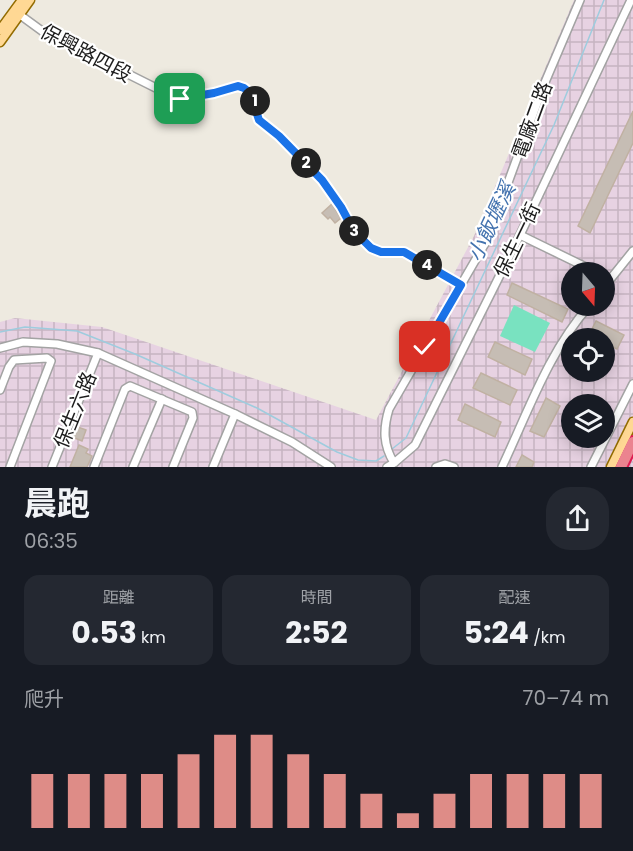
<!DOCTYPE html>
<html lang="zh-TW">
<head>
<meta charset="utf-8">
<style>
	:root { --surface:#171b24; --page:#242831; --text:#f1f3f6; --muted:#9ea1a6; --accent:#de8c87 }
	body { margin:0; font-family:Poppins,"Noto Sans TC",sans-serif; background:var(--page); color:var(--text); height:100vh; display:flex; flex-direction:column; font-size:22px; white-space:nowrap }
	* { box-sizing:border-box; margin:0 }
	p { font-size:20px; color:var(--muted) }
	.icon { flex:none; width:33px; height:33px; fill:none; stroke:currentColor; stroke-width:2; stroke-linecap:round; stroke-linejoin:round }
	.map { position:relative; height:467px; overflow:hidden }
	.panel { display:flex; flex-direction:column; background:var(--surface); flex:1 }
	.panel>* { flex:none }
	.needle { width:39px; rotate:161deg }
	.controls { position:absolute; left:561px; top:262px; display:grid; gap:12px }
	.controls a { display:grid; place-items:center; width:54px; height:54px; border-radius:50%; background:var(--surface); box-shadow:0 3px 15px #0003; font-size:30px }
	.pin { position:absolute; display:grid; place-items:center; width:51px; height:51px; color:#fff; margin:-26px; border-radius:12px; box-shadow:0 3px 9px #0006 }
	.km { position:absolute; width:30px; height:30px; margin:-15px; border-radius:50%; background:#222; color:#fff; font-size:16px; line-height:30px; text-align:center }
	.round { display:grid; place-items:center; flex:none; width:63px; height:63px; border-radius:24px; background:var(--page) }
	.headline { display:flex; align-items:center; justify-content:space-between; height:102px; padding:0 24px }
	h1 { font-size:33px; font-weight:700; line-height:45px }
	.metrics { display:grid; grid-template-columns:repeat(3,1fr); gap:9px; height:102px; padding:6px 24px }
	.metrics div { display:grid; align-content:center; border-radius:15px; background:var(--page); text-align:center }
	.metrics b { font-size:30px; font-weight:700 }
	.metrics small { font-size:16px; font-weight:400 }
	.metrics p { font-size:16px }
	.chart { height:168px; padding:12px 24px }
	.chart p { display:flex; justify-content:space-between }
	.chart svg { width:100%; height:108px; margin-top:6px; stroke:var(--accent); stroke-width:6 }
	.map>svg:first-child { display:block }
	.industrial { fill:url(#industrial-grid); fill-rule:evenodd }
	.pitch { fill:#79e2c0 }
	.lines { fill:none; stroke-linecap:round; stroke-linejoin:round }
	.stream { stroke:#9eccde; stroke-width:1.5 }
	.building { fill:#c6bdb4; stroke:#c0b1a2; stroke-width:1.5 }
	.minor-casing { stroke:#a3a3a3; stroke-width:10 }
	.major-casing { stroke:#936c00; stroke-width:11 }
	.highway-casing { stroke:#df1a51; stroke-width:14 }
	.minor { stroke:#fff; stroke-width:7 }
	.major { stroke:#ffd894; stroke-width:8 }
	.highway { stroke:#eb838f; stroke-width:10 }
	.route-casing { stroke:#fff; stroke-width:12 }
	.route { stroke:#1a73e8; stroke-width:8 }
	.labels { text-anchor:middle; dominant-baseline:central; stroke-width:4.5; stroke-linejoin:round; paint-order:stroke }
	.street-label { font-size:20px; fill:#1c1c1c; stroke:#fff }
	.water-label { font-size:21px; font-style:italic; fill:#4473af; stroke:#fff }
</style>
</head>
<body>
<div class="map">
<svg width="633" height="467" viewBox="0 0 633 467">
	<defs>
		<pattern id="industrial-grid" width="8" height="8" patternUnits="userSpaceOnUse" patternTransform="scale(1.5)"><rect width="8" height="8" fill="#e7d2e2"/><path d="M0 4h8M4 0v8" fill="none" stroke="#c6b4c1"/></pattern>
	</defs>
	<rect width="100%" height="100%" fill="#eeeae0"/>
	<path class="industrial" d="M574,0H633V467H0V322L15,318L102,327L376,420L474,236ZM572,273H604V306H572ZM572,339H604V372H572ZM572,405H604V438H572Z"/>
	<path class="pitch" d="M514,305L550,323L535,352L500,336Z"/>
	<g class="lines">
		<g class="stream">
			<path d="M0,332L25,327L77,331L135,354L257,408L337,452L358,460L376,461L384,456"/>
			<path d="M392,449L406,438L554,125L604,0"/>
		</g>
	</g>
	<g class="building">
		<path d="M633,111V143L590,233L578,226Z"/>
		<path d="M332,204L341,218L335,223L330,217L328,219L322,213Z"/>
		<path d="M512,283L568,309L562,322L507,295Z"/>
		<path d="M596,321L624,335L617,349L604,343V339H597L589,335Z"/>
		<path d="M495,342L532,359L525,375L488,357Z"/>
		<path d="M481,373L517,390L510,405L473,388Z"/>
		<path d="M546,398L560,406L544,437L530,431Z"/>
		<path d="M465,404L501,422L495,437L458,420Z"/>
		<path d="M75,426L86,430L82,441L70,436Z"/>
		<path d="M79,445L88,449L86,453L92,456L87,467H70Z"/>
		<path d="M522,455L534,462L532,467H516Z"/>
	</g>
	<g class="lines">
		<defs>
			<g id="minor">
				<path d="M16,12L42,31L170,95L180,99L193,98L238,86L244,88L255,97V108L259,120L279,136L322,180L341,207L354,231L371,248L381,252H404L461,285"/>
				<path d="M520,235L598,273"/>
				<path d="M604,287L633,251"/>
				<path d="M0,348L23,342L57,344L98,353L235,414L292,442L331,467"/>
				<path d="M0,390L9,367L14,360L47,358L51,361L10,467"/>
				<path d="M394,463C383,445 383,429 389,409L487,240L543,87L580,0"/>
				<path d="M52,467L98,353"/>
				<path d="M94,467L125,389L130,386L192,412L193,418L173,467"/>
				<path d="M133,467L162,399"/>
				<path d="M213,467L235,414"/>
				<path d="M387,467L394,463L415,445L520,235L631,0"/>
				<path d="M436,467L445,464L454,467"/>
				<path d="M502,467C528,412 549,351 589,306"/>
				<path d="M591,467L633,384"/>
			</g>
			<g id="major">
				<path d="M0,30L22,0"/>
				<path d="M0,42L30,0"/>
				<path d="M611,467L633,422"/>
			</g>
			<path id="highway" d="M621,467L633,442"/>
		</defs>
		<use href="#minor" class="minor-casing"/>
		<use href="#major" class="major-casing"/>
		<use href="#highway" class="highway-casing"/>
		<use href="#minor" class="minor"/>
		<use href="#major" class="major"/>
		<use href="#highway" class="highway"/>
	</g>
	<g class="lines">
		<defs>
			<path id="route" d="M180,99L214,93L238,86L244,88L255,97V108L259,120L279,136L322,180L341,207L354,231L371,248L381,252H404L461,285L425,347"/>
		</defs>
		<use href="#route" class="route-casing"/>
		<use href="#route" class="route"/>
	</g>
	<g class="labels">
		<g class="street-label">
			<text transform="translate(86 53) rotate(28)">保興路四段</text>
			<text transform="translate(532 120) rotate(-70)">電廠二路</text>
			<text transform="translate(517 240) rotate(-64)">保生一街</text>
			<text transform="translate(75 410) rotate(-68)">保生六路</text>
		</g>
		<g class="water-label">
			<text transform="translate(491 222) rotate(-65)">小飯壢溪</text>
		</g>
	</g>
</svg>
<div class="controls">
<a><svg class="needle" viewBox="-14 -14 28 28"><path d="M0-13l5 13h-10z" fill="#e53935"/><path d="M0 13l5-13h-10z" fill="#9ea1a6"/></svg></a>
<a><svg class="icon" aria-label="locate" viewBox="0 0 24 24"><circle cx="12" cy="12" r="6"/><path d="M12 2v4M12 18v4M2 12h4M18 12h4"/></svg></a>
<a><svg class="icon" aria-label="layers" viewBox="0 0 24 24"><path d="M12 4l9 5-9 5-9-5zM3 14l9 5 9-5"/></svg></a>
</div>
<div class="pin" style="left:180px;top:99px;background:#1e9e55"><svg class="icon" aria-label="arrive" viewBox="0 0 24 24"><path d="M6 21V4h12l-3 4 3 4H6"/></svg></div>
<div class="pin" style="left:425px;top:347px;background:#d93025"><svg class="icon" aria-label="check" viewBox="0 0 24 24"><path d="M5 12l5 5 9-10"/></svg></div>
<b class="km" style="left:255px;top:101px">1</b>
<b class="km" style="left:306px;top:163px">2</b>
<b class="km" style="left:354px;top:231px">3</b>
<b class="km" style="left:427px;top:265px">4</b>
</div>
<section class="panel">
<div class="headline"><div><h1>晨跑</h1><p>06:35</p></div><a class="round"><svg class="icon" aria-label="share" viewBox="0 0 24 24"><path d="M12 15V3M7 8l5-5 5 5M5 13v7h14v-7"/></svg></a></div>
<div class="metrics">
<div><p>距離</p><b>0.53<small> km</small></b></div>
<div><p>時間</p><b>2:52</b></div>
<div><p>配速</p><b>5:24<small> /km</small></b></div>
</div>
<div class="chart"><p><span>爬升</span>70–74 m</p>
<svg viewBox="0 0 160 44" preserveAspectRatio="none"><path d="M5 44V22M15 44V22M25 44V22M35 44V22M45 44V14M55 44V6M65 44V6M75 44V14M85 44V22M95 44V30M105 44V38M115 44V30M125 44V22M135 44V22M145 44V22M155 44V22"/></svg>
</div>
</section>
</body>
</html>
